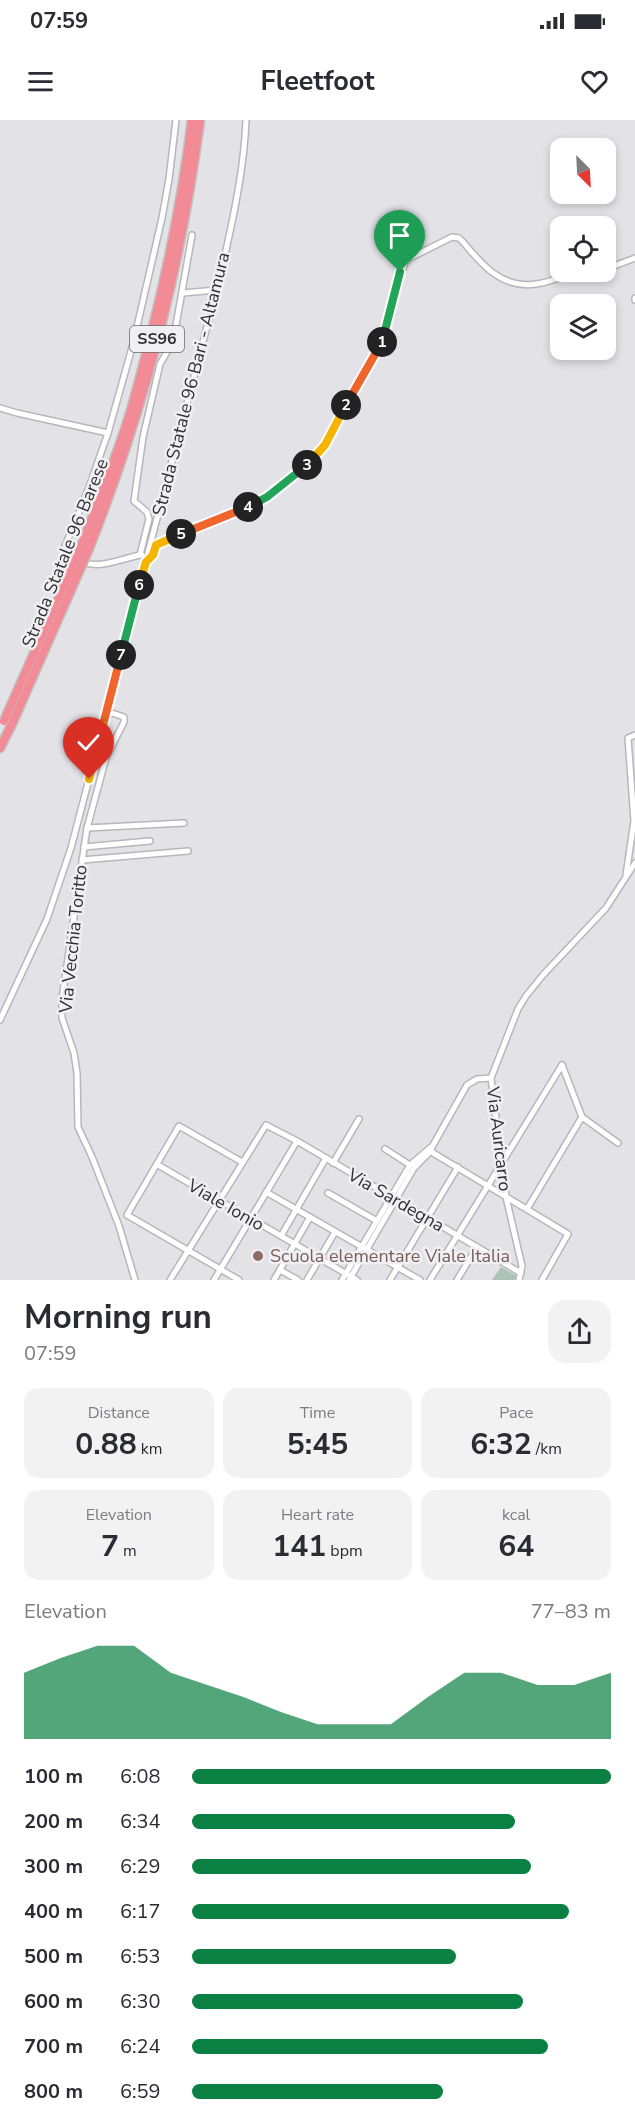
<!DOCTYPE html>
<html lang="en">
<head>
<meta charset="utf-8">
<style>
	:root { --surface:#fff; --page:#f2f2f3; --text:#2b2b33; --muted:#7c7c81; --accent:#0b8043 }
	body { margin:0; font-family:"Nunito Sans",sans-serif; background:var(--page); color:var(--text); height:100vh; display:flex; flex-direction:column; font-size:22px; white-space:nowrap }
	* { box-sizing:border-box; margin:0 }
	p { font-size:20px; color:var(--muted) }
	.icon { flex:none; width:33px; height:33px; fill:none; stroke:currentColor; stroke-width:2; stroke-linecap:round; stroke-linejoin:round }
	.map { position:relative; height:1160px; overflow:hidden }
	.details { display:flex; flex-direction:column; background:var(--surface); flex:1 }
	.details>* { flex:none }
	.needle { width:39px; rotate:156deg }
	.fabs { position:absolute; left:550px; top:18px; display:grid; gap:12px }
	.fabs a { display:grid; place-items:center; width:66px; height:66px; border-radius:12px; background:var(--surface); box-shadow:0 3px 9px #0003; font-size:30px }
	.pin { position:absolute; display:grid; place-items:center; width:51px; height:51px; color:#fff; margin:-62px -26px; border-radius:50% 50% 50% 0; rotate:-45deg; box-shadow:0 0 6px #0007 }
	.pin .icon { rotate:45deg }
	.km { position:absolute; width:30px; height:30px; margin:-15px; border-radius:50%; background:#222; color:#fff; font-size:16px; line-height:30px; text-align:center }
	.round { display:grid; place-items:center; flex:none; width:63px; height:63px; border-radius:18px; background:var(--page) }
	.summary { display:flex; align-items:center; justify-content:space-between; height:102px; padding:0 24px }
	h1 { font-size:33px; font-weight:700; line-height:45px }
	.metrics { display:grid; grid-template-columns:repeat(3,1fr); gap:9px; height:102px; padding:6px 24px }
	.metrics div { display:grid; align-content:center; border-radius:15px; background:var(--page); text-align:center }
	.metrics b { font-size:30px; font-weight:700 }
	.metrics small { font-size:16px; font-weight:400 }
	.metrics p { font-size:16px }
	.chart { height:168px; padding:12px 24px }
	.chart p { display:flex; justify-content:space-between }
	.chart svg { width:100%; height:108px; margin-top:6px; fill:var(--accent); opacity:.7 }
	ul { padding:0 24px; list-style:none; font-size:20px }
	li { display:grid; grid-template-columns:96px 72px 1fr; align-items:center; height:45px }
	li i { height:15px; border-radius:8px; background:var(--accent) }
	.status { display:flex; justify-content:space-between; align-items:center; height:42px; padding:0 30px; background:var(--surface); direction:ltr }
	.status svg { height:16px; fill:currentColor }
	header { display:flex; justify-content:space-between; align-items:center; height:78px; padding:0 24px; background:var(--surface); font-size:27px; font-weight:700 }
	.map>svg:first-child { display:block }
	.green { fill:#abc4b7 }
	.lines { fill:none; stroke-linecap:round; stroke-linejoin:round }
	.minor-casing { stroke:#b7b7bb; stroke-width:8 }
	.highway-casing { stroke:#c1c1c2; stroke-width:11 }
	.minor { stroke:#fff; stroke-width:5 }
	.highway { stroke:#f38b96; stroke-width:8 }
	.highway-bridge-casing { stroke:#c1c1c2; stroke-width:11; stroke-linecap:butt }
	.highway-bridge { stroke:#f38b96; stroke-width:8 }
	.split-1-casing { stroke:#fff; stroke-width:12 }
	.split-2-casing { stroke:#fff; stroke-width:12 }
	.split-3-casing { stroke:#fff; stroke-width:12 }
	.split-4-casing { stroke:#fff; stroke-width:12 }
	.split-5-casing { stroke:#fff; stroke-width:12 }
	.split-6-casing { stroke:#fff; stroke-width:12 }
	.split-7-casing { stroke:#fff; stroke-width:12 }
	.split-8-casing { stroke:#fff; stroke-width:12 }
	.split-9-casing { stroke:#fff; stroke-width:12 }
	.split-1 { stroke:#22a559; stroke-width:8 }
	.split-2 { stroke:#f0652b; stroke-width:8 }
	.split-3 { stroke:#f5b400; stroke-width:8 }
	.split-4 { stroke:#22a559; stroke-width:8 }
	.split-5 { stroke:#f0652b; stroke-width:8 }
	.split-6 { stroke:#f5b400; stroke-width:8 }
	.split-7 { stroke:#22a559; stroke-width:8 }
	.split-8 { stroke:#f0652b; stroke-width:8 }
	.split-9 { stroke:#f5b400; stroke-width:8 }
	.education-dot { fill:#8d6e63; stroke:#f0f0f4; stroke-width:2 }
	.labels { text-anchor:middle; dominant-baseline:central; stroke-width:5; stroke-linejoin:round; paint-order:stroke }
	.shield { fill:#f0f0f4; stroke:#6a6a6c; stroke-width:1.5 }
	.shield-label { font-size:16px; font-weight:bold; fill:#303032 }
	.street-label { font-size:18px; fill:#303032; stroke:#f0f0f4 }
	.education-label { font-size:18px; fill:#785e54; stroke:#f0f0f4; text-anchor:start }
</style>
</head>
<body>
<div class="status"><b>07:59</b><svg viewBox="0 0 49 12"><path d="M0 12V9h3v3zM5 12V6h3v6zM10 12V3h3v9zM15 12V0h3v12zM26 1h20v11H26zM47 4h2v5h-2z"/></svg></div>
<header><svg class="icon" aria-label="menu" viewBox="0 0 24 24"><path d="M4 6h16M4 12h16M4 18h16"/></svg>Fleetfoot<svg class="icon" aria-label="heart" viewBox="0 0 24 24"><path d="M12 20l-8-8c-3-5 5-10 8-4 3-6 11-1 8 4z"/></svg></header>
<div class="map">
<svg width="635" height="1160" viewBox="0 0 635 1160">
	<rect width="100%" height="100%" fill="#e3e3e7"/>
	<path class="green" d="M501,1147L517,1156L515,1160H492Z"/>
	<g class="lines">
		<defs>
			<g id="minor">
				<path d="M606,149L635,138"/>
				<path d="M183,173L216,170"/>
				<path d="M635,178V180"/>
				<path d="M0,288L17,293L108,313"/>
				<path d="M140,435C112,441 95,453 68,435L65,426L88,370L108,313L133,224L162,98L169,59L176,0"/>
				<path d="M142,435H140L149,399L147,392L134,381L143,317L160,244L173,222L192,115"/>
				<path d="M145,442L153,435L156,425L160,423L253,385L293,358L311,341L325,325L364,250L382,221L393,175L405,143L410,138L452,117L459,118L463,122C482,145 502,169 536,164C547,163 557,158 567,156C578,154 589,154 600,152"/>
				<path d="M106,591L124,597V602L106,638L87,708L62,879V898L74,933L77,953L78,1007L92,1037L119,1106L135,1160"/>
				<path d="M87,708L184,703"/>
				<path d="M84,727L150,721"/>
				<path d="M82,740L188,731"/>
				<path d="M626,755L634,701L628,618L635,615"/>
				<path d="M0,900L47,799L71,728L221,153C232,103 244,52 246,0"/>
				<path d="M562,945L582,997"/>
				<path d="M430,1028L433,1033L568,1114L542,1160"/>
				<path d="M385,1029L410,1045"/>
				<path d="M333,1043L359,999"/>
				<path d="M158,1045L357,1160"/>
				<path d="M266,1072L420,1160"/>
				<path d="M328,1073L377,1101"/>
				<path d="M527,1089L582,997L618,1023"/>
				<path d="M281,1116L326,1038"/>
				<path d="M280,1150L298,1160"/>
				<path d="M170,1160L266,1005L297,1021L521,1153"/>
				<path d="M214,1160L297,1021"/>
				<path d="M239,1160L127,1095L179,1006L242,1042"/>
				<path d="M274,1160L310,1097"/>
				<path d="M307,1160L335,1112"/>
				<path d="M342,1160L410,1045L430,1028"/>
				<path d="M349,1160L414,1048L428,1034L467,965L477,959L491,958"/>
				<path d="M390,1160L458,1047"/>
				<path d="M430,1160L562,945"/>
				<path d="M457,1160L477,1127"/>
				<path d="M519,1160L522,1146L506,1077L491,958L518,889L526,876L543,855L606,788L635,743"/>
			</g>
			<g id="highway">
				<path d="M81,427C98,382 117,337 131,290C158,195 180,98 192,0"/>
				<path d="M88,431C143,293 181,147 200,0"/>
				<path d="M0,628L12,604"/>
			</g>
		</defs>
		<use href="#minor" class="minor-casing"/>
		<use href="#highway" class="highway-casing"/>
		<use href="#minor" class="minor"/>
		<use href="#highway" class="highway"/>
		<defs>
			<g id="highway-bridge">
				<path d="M4,601L81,427"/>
				<path d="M12,604L88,431"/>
			</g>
		</defs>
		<use href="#highway-bridge" class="highway-bridge-casing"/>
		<use href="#highway-bridge" class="highway-bridge"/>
	</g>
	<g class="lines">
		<defs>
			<path id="split-1" d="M382,222L400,152"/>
			<path id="split-2" d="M346,285L382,222"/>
			<path id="split-3" d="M307,345L325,325L346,285"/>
			<path id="split-4" d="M248,387L267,377L307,345"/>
			<path id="split-5" d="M181,414L248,387"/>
			<path id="split-6" d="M139,465L146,442L153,435L156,425L181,414"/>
			<path id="split-7" d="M121,535L139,465"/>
			<path id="split-8" d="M103,605L121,535"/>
			<path id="split-9" d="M89,659L103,605"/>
		</defs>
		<use href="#split-1" class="split-1-casing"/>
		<use href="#split-2" class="split-2-casing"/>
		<use href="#split-3" class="split-3-casing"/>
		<use href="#split-4" class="split-4-casing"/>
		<use href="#split-5" class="split-5-casing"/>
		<use href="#split-6" class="split-6-casing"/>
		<use href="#split-7" class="split-7-casing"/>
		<use href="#split-8" class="split-8-casing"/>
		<use href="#split-9" class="split-9-casing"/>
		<use href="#split-1" class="split-1"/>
		<use href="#split-2" class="split-2"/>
		<use href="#split-3" class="split-3"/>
		<use href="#split-4" class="split-4"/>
		<use href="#split-5" class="split-5"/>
		<use href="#split-6" class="split-6"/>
		<use href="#split-7" class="split-7"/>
		<use href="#split-8" class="split-8"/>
		<use href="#split-9" class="split-9"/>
	</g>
	<circle class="education-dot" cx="258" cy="1136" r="6"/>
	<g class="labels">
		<rect class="shield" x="130" y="206" width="54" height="26" rx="4.5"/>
		<g class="shield-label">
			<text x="157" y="219">SS96</text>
		</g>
		<g class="street-label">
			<text transform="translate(191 264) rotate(-76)">Strada Statale 96 Bari - Altamura</text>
			<text transform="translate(65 433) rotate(-68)">Strada Statale 96 Barese</text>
			<text transform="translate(73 819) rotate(-84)">Via Vecchia Toritto</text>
			<text transform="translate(499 1019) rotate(83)">Via Auricarro</text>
			<text transform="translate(396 1080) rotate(30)">Via Sardegna</text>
			<text transform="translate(226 1085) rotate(30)">Viale Ionio</text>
		</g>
		<g class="education-label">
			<text x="270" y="1136">Scuola elementare Viale Italia</text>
		</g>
	</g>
</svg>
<div class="fabs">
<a><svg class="needle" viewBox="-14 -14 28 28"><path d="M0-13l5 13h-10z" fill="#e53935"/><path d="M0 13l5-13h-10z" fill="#7c7c81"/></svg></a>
<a><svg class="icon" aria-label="locate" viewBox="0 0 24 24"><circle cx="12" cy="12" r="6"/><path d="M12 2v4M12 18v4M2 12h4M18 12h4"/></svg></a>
<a><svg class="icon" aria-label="layers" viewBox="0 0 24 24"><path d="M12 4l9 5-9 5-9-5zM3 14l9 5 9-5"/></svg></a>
</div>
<div class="pin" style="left:400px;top:152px;background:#1e9e55"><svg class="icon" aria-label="arrive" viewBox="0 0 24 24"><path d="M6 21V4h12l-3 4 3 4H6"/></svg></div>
<div class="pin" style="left:89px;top:659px;background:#d93025"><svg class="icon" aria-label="check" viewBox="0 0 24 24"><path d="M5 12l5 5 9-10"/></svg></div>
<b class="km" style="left:382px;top:222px">1</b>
<b class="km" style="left:346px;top:285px">2</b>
<b class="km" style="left:307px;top:345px">3</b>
<b class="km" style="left:248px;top:387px">4</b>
<b class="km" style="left:181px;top:414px">5</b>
<b class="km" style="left:139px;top:465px">6</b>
<b class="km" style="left:121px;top:535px">7</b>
</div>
<section class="details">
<div class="summary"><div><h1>Morning run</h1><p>07:59</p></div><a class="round"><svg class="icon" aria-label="share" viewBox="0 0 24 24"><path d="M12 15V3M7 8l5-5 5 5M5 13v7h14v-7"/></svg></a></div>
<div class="metrics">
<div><p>Distance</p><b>0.88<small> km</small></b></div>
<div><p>Time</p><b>5:45</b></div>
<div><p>Pace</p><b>6:32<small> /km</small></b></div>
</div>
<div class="metrics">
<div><p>Elevation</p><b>7<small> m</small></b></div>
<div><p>Heart rate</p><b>141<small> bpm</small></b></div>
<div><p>kcal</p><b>64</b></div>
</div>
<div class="chart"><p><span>Elevation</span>77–83 m</p>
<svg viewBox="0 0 160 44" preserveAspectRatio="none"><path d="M0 44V17L10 11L20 6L30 6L40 17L50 22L60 27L70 33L80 38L90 38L100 38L110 27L120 17L130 17L140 22L150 22L160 17V44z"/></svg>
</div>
<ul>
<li><b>100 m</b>6:08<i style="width:100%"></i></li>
<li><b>200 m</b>6:34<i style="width:77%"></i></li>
<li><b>300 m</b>6:29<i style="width:81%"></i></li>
<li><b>400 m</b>6:17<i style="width:90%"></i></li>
<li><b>500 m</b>6:53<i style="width:63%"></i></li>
<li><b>600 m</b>6:30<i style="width:79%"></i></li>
<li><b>700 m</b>6:24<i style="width:85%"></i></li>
<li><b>800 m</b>6:59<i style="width:60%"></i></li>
</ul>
</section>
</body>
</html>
